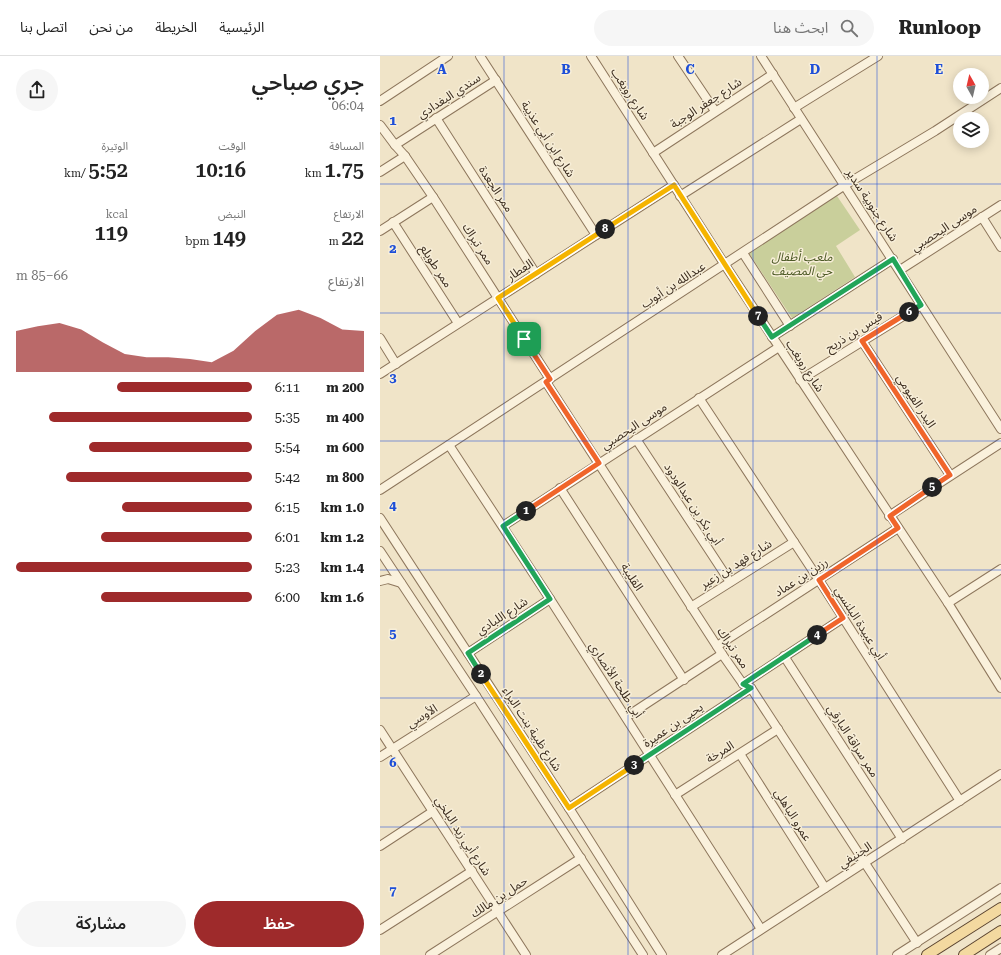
<!DOCTYPE html>
<html lang="ar">
<head>
<meta charset="utf-8">
<style>
	:root { --surface:#fff; --page:#f6f6f6; --text:#222; --muted:#767676; --line:#e0e0e0; --accent:#9e2a2b }
	body { margin:0; font-family:"Roboto Serif","Noto Sans Arabic",serif; background:var(--page); color:var(--text); direction:rtl; height:100vh; display:flex; flex-direction:column; font-size:15px; white-space:nowrap }
	* { box-sizing:border-box; margin:0 }
	p { font-size:13px; color:var(--muted) }
	.icon { flex:none; width:22px; height:22px; fill:none; stroke:currentColor; stroke-width:2; stroke-linecap:round; stroke-linejoin:round }
	.map { position:relative; flex:1; overflow:hidden; direction:ltr }
	.panel { display:flex; flex-direction:column; background:var(--surface); width:380px }
	.panel>* { flex:none }
	.needle { width:26px; rotate:352deg }
	.buttons { position:absolute; left:573px; top:12px; display:grid; gap:8px }
	.buttons a { display:grid; place-items:center; width:36px; height:36px; border-radius:50%; background:var(--surface); box-shadow:0 2px 10px #0003; font-size:20px }
	.pin { position:absolute; display:grid; place-items:center; width:34px; height:34px; color:#fff; margin:-17px; border-radius:8px; box-shadow:0 2px 6px #0006 }
	.km { position:absolute; width:20px; height:20px; margin:-10px; border-radius:50%; background:#222; color:#fff; font-size:11px; line-height:20px; text-align:center }
	.round { display:grid; place-items:center; flex:none; width:42px; height:42px; border-radius:21px; background:var(--page) }
	.head { display:flex; align-items:center; justify-content:space-between; height:68px; padding:0 16px }
	h1 { font-size:22px; font-weight:600; line-height:30px }
	.stats { display:grid; grid-template-columns:repeat(3,1fr); gap:6px; height:68px; padding:4px 16px }
	.stats div { display:grid; align-content:center }
	.stats b { font-size:20px; font-weight:600 }
	.stats small { font-size:11px; font-weight:400 }
	.stats p { font-size:11px }
	.chart { height:112px; padding:8px 16px }
	.chart p { display:flex; justify-content:space-between }
	.chart svg { width:100%; height:72px; margin-top:4px; fill:var(--accent); opacity:.7 }
	.cta { display:flex; gap:8px; margin-top:auto; padding:8px 16px }
	.cta a { flex:1; height:46px; border-radius:24px; background:var(--accent); color:#fff; font-size:16px; font-weight:600; line-height:46px; text-align:center }
	.cta a+a { background:var(--page); color:var(--text) }
	ul { padding:0 16px; list-style:none; font-size:13px }
	li { display:grid; grid-template-columns:64px 48px 1fr; align-items:center; height:30px }
	li i { height:10px; border-radius:5px; background:var(--accent) }
	header { display:flex; align-items:center; gap:24px; box-sizing:border-box; height:56px; padding:0 20px; background:var(--surface); border-bottom:1px solid var(--line) }
	header strong { font-size:19px }
	nav { display:flex; gap:22px; margin-inline-start:auto; font-size:14px }
	.search { width:280px; height:36px; background:var(--page); display:flex; align-items:center; gap:10px; box-sizing:border-box; padding:0 14px; border-radius:22px; color:var(--muted); font-size:15px }
	main { display:flex; flex:1; min-height:0 }
	.map>svg:first-child { display:block }
	.green { fill:#c9cf9b }
	.lines { fill:none; stroke-linecap:round; stroke-linejoin:round }
	.minor-casing { stroke:#8d765c; stroke-width:10 }
	.major-casing { stroke:#5b4430; stroke-width:12 }
	.minor { stroke:#faf1dc; stroke-width:8 }
	.major { stroke:#f3d9a0; stroke-width:10 }
	.split-1-casing { stroke:#fff; stroke-width:8 }
	.split-2-casing { stroke:#fff; stroke-width:8 }
	.split-3-casing { stroke:#fff; stroke-width:8 }
	.split-4-casing { stroke:#fff; stroke-width:8 }
	.split-5-casing { stroke:#fff; stroke-width:8 }
	.split-6-casing { stroke:#fff; stroke-width:8 }
	.split-7-casing { stroke:#fff; stroke-width:8 }
	.split-8-casing { stroke:#fff; stroke-width:8 }
	.split-9-casing { stroke:#fff; stroke-width:8 }
	.split-1 { stroke:#f0652b; stroke-width:5 }
	.split-2 { stroke:#22a559; stroke-width:5 }
	.split-3 { stroke:#f5b400; stroke-width:5 }
	.split-4 { stroke:#22a559; stroke-width:5 }
	.split-5 { stroke:#f0652b; stroke-width:5 }
	.split-6 { stroke:#f0652b; stroke-width:5 }
	.split-7 { stroke:#22a559; stroke-width:5 }
	.split-8 { stroke:#f5b400; stroke-width:5 }
	.split-9 { stroke:#f5b400; stroke-width:5 }
	.grid { fill:none; stroke:#1d4ed8; stroke-width:1; stroke-opacity:0.55 }
	.labels { text-anchor:middle; dominant-baseline:central; stroke-width:3; stroke-linejoin:round; paint-order:stroke }
	.street-label { font-size:12px; fill:#3d2e20; stroke:#f7eed8 }
	.park-label { font-size:12px; font-style:italic; fill:#4d5a26; stroke:#f7eed8 }
	.grid-label { font-size:13px; text-anchor:middle; font-weight:bold; fill:#1d4ed8; stroke:#f7eed8; stroke-width:3; stroke-linejoin:round; paint-order:stroke }
</style>
</head>
<body>
<header>
<strong>Runloop</strong>
<div class="search"><svg class="icon" aria-label="search" viewBox="0 0 24 24"><circle cx="10" cy="10" r="6"/><path d="M15 15l6 6"/></svg>ابحث هنا</div>
<nav><a>الرئيسية</a><a>الخريطة</a><a>من نحن</a><a>اتصل بنا</a></nav>
</header>
<main>
<div class="map">
<svg width="621" height="899" viewBox="0 0 621 899">
	<rect width="100%" height="100%" fill="#f0e4c8"/>
	<path class="green" d="M457,140L480,174L456,190L475,221L412,262L369,197Z"/>
	<g class="lines">
		<defs>
			<g id="minor">
				<path d="M100,0L216,179"/>
				<path d="M211,0L345,209L568,547L621,632"/>
				<path d="M298,0L335,55"/>
				<path d="M381,0L621,373"/>
				<path d="M0,45L68,0"/>
				<path d="M414,52L498,0"/>
				<path d="M56,62L156,218"/>
				<path d="M0,69L15,89L25,100L53,141L170,323"/>
				<path d="M15,89L116,24"/>
				<path d="M273,97L393,18"/>
				<path d="M0,116L25,100"/>
				<path d="M300,140L421,63"/>
				<path d="M602,161L621,191"/>
				<path d="M13,166L78,267"/>
				<path d="M0,175L53,141"/>
				<path d="M363,197L410,270"/>
				<path d="M520,214L621,149"/>
				<path d="M392,281L513,203"/>
				<path d="M0,282L16,308"/>
				<path d="M482,285L570,419"/>
				<path d="M0,318L294,129"/>
				<path d="M420,324L541,249"/>
				<path d="M166,326L342,598L363,628L371,632L537,887"/>
				<path d="M319,342L439,524L580,745"/>
				<path d="M256,383L350,526"/>
				<path d="M69,389L170,543L381,873"/>
				<path d="M180,432L304,624"/>
				<path d="M0,434L465,129L555,75L621,32"/>
				<path d="M509,460L621,387"/>
				<path d="M0,462L189,752L282,899"/>
				<path d="M123,470L399,291"/>
				<path d="M0,495L96,640L263,899"/>
				<path d="M0,525L8,523L21,527"/>
				<path d="M568,547L621,513"/>
				<path d="M311,551L414,486"/>
				<path d="M337,590L518,472"/>
				<path d="M88,597L170,543"/>
				<path d="M404,600L522,783"/>
				<path d="M363,628L463,562"/>
				<path d="M246,661L342,598"/>
				<path d="M0,674L146,899"/>
				<path d="M360,698L445,832"/>
				<path d="M0,701L96,640"/>
				<path d="M295,739L398,673"/>
				<path d="M189,752L371,632"/>
				<path d="M0,790L52,756"/>
				<path d="M0,874L92,815"/>
				<path d="M50,899L201,802"/>
				<path d="M342,899L621,718"/>
				<path d="M517,899L621,832"/>
				<path d="M610,899L621,892"/>
			</g>
			<g id="major">
				<path d="M547,899L621,852"/>
				<path d="M584,899L621,875"/>
			</g>
		</defs>
		<use href="#minor" class="minor-casing"/>
		<use href="#major" class="major-casing"/>
		<use href="#minor" class="minor"/>
		<use href="#major" class="major"/>
	</g>
	<g class="lines">
		<defs>
			<path id="split-1" d="M144,283L170,323L166,326L219,407L146,455"/>
			<path id="split-2" d="M101,618L88,597L170,543L123,470L146,455"/>
			<path id="split-3" d="M101,618L189,752L254,709"/>
			<path id="split-4" d="M254,709L371,632L363,628L437,579"/>
			<path id="split-5" d="M437,579L463,562L439,524L518,472L510,460L552,431"/>
			<path id="split-6" d="M529,256L482,285L570,419L552,431"/>
			<path id="split-7" d="M378,260L392,281L513,203L541,249L529,256"/>
			<path id="split-8" d="M225,173L294,129L378,260"/>
			<path id="split-9" d="M144,283L118,242L225,173"/>
		</defs>
		<use href="#split-1" class="split-1-casing"/>
		<use href="#split-2" class="split-2-casing"/>
		<use href="#split-3" class="split-3-casing"/>
		<use href="#split-4" class="split-4-casing"/>
		<use href="#split-5" class="split-5-casing"/>
		<use href="#split-6" class="split-6-casing"/>
		<use href="#split-7" class="split-7-casing"/>
		<use href="#split-8" class="split-8-casing"/>
		<use href="#split-9" class="split-9-casing"/>
		<use href="#split-1" class="split-1"/>
		<use href="#split-2" class="split-2"/>
		<use href="#split-3" class="split-3"/>
		<use href="#split-4" class="split-4"/>
		<use href="#split-5" class="split-5"/>
		<use href="#split-6" class="split-6"/>
		<use href="#split-7" class="split-7"/>
		<use href="#split-8" class="split-8"/>
		<use href="#split-9" class="split-9"/>
	</g>
	<path class="grid" d="M124,0V899M248,0V899M373,0V899M497,0V899M0,128H621M0,257H621M0,385H621M0,514H621M0,642H621M0,771H621"/>
	<g class="labels">
		<g class="street-label">
			<text transform="translate(250 38) rotate(57)">شارع رويغب</text>
			<text transform="translate(69 40) rotate(-33)">سندي البغدادي</text>
			<text transform="translate(326 47) rotate(-33)">شارع جعفر الوجبة</text>
			<text transform="translate(168 83) rotate(57)">شارع ابن أبي عذيبة</text>
			<text transform="translate(116 133) rotate(57)">ممر الجعدة</text>
			<text transform="translate(492 149) rotate(57)">شارع جنوبية سدير</text>
			<text transform="translate(564 172) rotate(-33)">موسى اليحصبي</text>
			<text transform="translate(98 188) rotate(57)">ممر تبراك</text>
			<text transform="translate(56 210) rotate(57)">ممر طويلع</text>
			<text transform="translate(140 214) rotate(-33)">العطار</text>
			<text transform="translate(293 229) rotate(-33)">عبدالله بن أيوب</text>
			<text transform="translate(474 276) rotate(-32)">قيس بن ذريح</text>
			<text transform="translate(425 310) rotate(57)">شارع رويغب</text>
			<text transform="translate(536 345) rotate(57)">البدر الفيومي</text>
			<text transform="translate(254 370) rotate(-33)">موسى اليحصبي</text>
			<text transform="translate(313 448) rotate(57)">أبي بكر بن عبدالودود</text>
			<text transform="translate(356 508) rotate(-32)">شارع فهد بن زعير</text>
			<text transform="translate(252 521) rotate(57)">القليبة</text>
			<text transform="translate(421 521) rotate(-33)">رزين بن عماد</text>
			<text transform="translate(122 560) rotate(-33)">شارع اللبادي</text>
			<text transform="translate(480 567) rotate(58)">أبي عبيدة البلنسي</text>
			<text transform="translate(353 592) rotate(56)">ممر تبراك</text>
			<text transform="translate(236 624) rotate(57)">أبي طلحة الأنصاري</text>
			<text transform="translate(42 660) rotate(-32)">الأوسي</text>
			<text transform="translate(293 669) rotate(-34)">يحيى بن عميرة</text>
			<text transform="translate(152 673) rotate(57)">شارع ظبية بنت البراء</text>
			<text transform="translate(473 685) rotate(57)">ممر سراقة البارقي</text>
			<text transform="translate(340 696) rotate(-32)">المرخة</text>
			<text transform="translate(413 759) rotate(58)">عمرو الباهلي</text>
			<text transform="translate(83 780) rotate(57)">شارع أبي زيد البلخي</text>
			<text transform="translate(475 799) rotate(-33)">الجنيفي</text>
			<text transform="translate(119 841) rotate(-33)">حمل بن مالك</text>
		</g>
		<g class="park-label">
			<text x="422" y="201">ملعب أطفال<tspan x="422" dy="14">حي المصيف</tspan></text>
		</g>
	</g>
	<g class="grid-label">
		<text x="62" y="18">A</text>
		<text x="186" y="18">B</text>
		<text x="310" y="18">C</text>
		<text x="435" y="18">D</text>
		<text x="559" y="18">E</text>
		<text x="13" y="69">1</text>
		<text x="13" y="197">2</text>
		<text x="13" y="326">3</text>
		<text x="13" y="454">4</text>
		<text x="13" y="582">5</text>
		<text x="13" y="711">6</text>
		<text x="13" y="839">7</text>
	</g>
</svg>
<div class="buttons">
<a><svg class="needle" viewBox="-14 -14 28 28"><path d="M0-13l5 13h-10z" fill="#e53935"/><path d="M0 13l5-13h-10z" fill="#767676"/></svg></a>
<a><svg class="icon" aria-label="layers" viewBox="0 0 24 24"><path d="M12 4l9 5-9 5-9-5zM3 14l9 5 9-5"/></svg></a>
</div>
<div class="pin" style="left:144px;top:283px;background:#1e9e55"><svg class="icon" aria-label="arrive" viewBox="0 0 24 24"><path d="M6 21V4h12l-3 4 3 4H6"/></svg></div>
<b class="km" style="left:146px;top:455px">1</b>
<b class="km" style="left:101px;top:618px">2</b>
<b class="km" style="left:254px;top:709px">3</b>
<b class="km" style="left:437px;top:579px">4</b>
<b class="km" style="left:552px;top:431px">5</b>
<b class="km" style="left:529px;top:256px">6</b>
<b class="km" style="left:378px;top:260px">7</b>
<b class="km" style="left:225px;top:173px">8</b>
</div>
<section class="panel">
<div class="head"><div><h1>جري صباحي</h1><p>06:04</p></div><a class="round"><svg class="icon" aria-label="share" viewBox="0 0 24 24"><path d="M12 15V3M7 8l5-5 5 5M5 13v7h14v-7"/></svg></a></div>
<div class="stats">
<div><p>المسافة</p><b>1.75<small> km</small></b></div>
<div><p>الوقت</p><b>10:16</b></div>
<div><p>الوتيرة</p><b>5:52<small> /km</small></b></div>
</div>
<div class="stats">
<div><p>الارتفاع</p><b>22<small> m</small></b></div>
<div><p>النبض</p><b>149<small> bpm</small></b></div>
<div><p>kcal</p><b>119</b></div>
</div>
<div class="chart"><p><span>الارتفاع</span>66–85 m</p>
<svg viewBox="0 0 160 44" preserveAspectRatio="none"><path d="M0 44V19L10 16L20 14L30 18L40 26L50 33L60 35L70 35L80 36L90 38L100 31L110 19L120 9L130 6L140 11L150 18L160 19V44z"/></svg>
</div>
<ul>
<li><b>200 m</b>6:11<i style="width:57%"></i></li>
<li><b>400 m</b>5:35<i style="width:86%"></i></li>
<li><b>600 m</b>5:54<i style="width:69%"></i></li>
<li><b>800 m</b>5:42<i style="width:79%"></i></li>
<li><b>1.0 km</b>6:15<i style="width:55%"></i></li>
<li><b>1.2 km</b>6:01<i style="width:64%"></i></li>
<li><b>1.4 km</b>5:23<i style="width:100%"></i></li>
<li><b>1.6 km</b>6:00<i style="width:64%"></i></li>
</ul>
<div class="cta"><a>حفظ</a><a>مشاركة</a></div>
</section>
</main>
</body>
</html>
